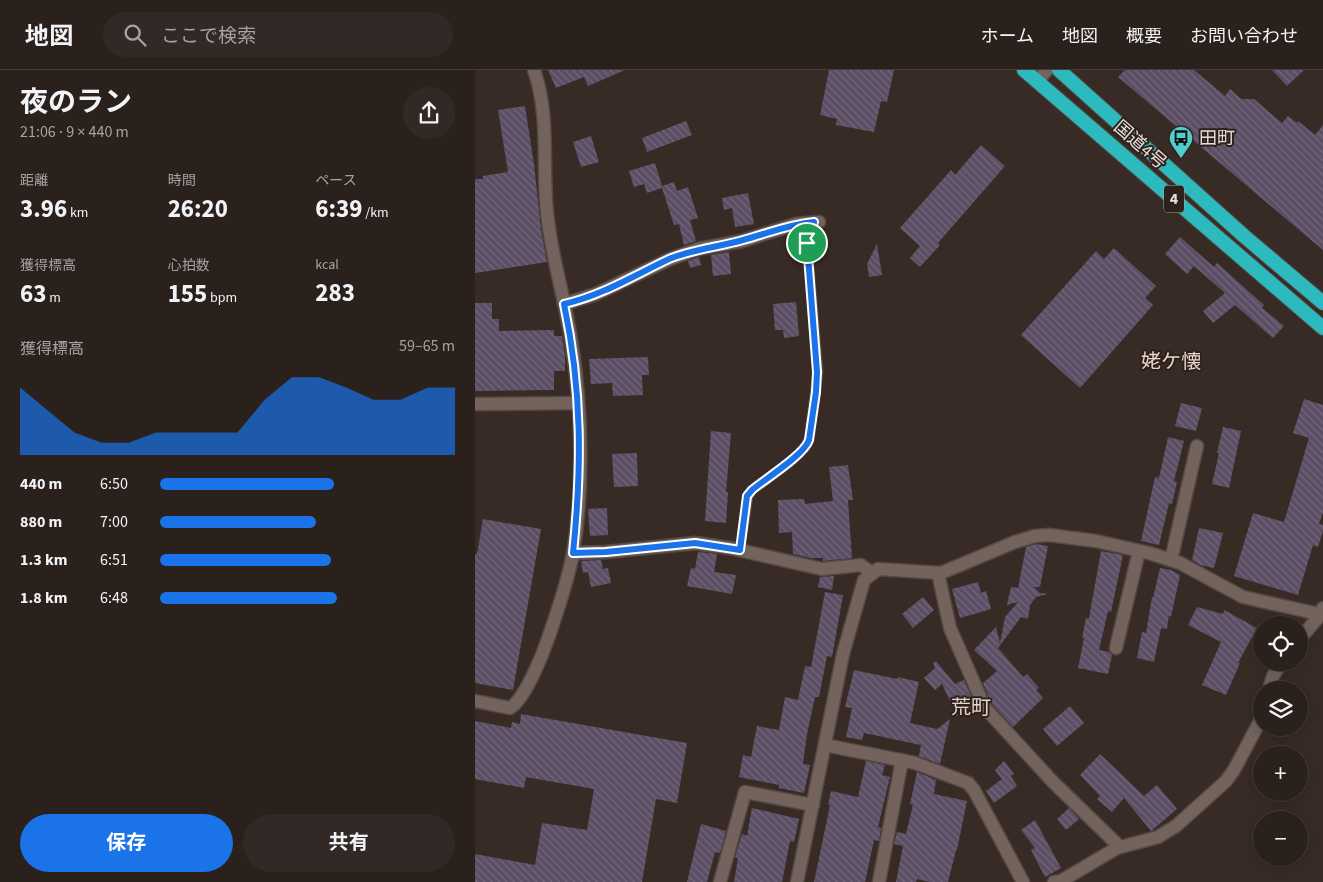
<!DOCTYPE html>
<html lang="ja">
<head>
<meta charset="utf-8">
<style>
	:root { --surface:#2a201c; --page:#322825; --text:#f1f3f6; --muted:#a5a3a3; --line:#463e3b; --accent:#1a73e8 }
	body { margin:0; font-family:"Source Sans 3","Noto Sans JP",sans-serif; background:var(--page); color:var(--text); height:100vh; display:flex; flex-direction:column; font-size:19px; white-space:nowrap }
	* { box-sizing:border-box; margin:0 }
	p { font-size:16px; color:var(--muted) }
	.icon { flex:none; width:28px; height:28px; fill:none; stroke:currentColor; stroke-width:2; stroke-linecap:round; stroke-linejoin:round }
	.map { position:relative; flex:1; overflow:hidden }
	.details { display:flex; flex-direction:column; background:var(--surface); width:475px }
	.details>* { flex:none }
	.buttons { position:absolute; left:778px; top:546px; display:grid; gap:10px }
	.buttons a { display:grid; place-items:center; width:55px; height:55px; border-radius:50%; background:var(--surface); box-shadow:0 2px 12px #0003,0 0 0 1px var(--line); font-size:25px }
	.pin { position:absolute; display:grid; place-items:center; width:42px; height:42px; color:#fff; margin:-21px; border:2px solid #fff; border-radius:50%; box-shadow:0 1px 5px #0007 }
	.round { display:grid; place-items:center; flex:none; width:52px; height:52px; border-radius:26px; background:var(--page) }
	.headline { display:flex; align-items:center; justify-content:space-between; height:85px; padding:0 20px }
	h1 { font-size:28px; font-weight:700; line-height:38px }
	.stats { display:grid; grid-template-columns:repeat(3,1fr); gap:8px; height:85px; padding:5px 20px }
	.stats div { display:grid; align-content:center }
	.stats b { font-size:25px; font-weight:700 }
	.stats small { font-size:14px; font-weight:400 }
	.stats p { font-size:14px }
	.chart { height:140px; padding:10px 20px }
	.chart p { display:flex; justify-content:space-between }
	.chart svg { width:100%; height:90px; margin-top:5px; fill:var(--accent); opacity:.7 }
	.primary-button { display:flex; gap:10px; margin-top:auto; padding:10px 20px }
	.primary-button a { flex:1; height:58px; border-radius:30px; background:var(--accent); color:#fff; font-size:20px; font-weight:700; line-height:58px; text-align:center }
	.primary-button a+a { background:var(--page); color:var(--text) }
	ul { padding:0 20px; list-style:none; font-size:16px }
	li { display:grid; grid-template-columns:80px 60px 1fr; align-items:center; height:38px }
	li i { height:12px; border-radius:6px; background:var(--accent) }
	header { display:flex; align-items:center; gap:30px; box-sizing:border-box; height:70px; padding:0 25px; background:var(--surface); border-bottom:1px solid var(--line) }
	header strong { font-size:24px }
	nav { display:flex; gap:28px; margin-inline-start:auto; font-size:18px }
	.search { width:350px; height:45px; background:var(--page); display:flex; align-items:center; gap:12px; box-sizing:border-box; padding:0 18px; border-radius:28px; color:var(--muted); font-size:19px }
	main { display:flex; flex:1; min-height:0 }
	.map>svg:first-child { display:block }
	.building { fill:url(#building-back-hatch) }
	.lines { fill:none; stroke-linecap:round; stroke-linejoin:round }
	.service-casing { stroke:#534843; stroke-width:11 }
	.minor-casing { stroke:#534843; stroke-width:15 }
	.trunk-casing { stroke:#534843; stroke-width:16 }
	.service { stroke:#73635c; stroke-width:9 }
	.minor { stroke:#73635c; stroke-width:12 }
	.trunk { stroke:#2cbabe; stroke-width:14 }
	.route-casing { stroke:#fff; stroke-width:10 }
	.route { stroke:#1a73e8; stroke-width:6 }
	.labels { text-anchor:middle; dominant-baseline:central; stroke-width:4; stroke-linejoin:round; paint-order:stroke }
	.shield { fill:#2e211b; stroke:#afa5a0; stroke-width:1 }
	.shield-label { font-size:16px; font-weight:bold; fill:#e6ddd9 }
	.poi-label { font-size:18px; fill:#e6ddd9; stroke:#2e211b; text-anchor:start }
	.street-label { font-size:18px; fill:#e6ddd9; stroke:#2e211b }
	.quarter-label { font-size:20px; fill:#e5d4cc; stroke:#2e211b }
</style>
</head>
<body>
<header>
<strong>地図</strong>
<div class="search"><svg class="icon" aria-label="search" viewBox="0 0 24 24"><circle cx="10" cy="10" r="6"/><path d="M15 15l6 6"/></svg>ここで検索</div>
<nav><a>ホーム</a><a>地図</a><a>概要</a><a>お問い合わせ</a></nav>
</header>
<main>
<section class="details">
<div class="headline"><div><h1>夜のラン</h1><p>21:06 · 9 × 440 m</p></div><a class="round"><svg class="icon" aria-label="share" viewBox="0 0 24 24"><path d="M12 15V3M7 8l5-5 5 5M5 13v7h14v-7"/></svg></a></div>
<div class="stats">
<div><p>距離</p><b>3.96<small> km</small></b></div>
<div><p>時間</p><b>26:20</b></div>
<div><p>ペース</p><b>6:39<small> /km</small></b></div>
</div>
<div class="stats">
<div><p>獲得標高</p><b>63<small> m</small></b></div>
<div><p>心拍数</p><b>155<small> bpm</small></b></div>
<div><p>kcal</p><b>283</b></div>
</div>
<div class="chart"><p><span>獲得標高</span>59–65 m</p>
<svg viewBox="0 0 160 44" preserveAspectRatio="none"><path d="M0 44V11L10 22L20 33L30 38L40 38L50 33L60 33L70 33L80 33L90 17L100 6L110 6L120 11L130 17L140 17L150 11L160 11V44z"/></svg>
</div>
<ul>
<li><b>440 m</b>6:50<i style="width:59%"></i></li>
<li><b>880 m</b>7:00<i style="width:53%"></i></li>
<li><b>1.3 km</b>6:51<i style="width:58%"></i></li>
<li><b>1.8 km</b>6:48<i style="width:60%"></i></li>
</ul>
<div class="primary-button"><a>保存</a><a>共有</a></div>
</section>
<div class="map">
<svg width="848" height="812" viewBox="0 0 848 812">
	<defs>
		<pattern id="building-back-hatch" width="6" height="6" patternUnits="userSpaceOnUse" patternTransform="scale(1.25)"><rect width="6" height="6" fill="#5b4e65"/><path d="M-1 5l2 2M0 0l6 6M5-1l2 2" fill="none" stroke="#73677a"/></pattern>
	</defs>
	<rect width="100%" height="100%" fill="#382b25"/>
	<g class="building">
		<path d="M73,0H150L113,16L109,7L81,18Z"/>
		<path d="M354,0H419L412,32L406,31L399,62L361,55L362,49L345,45Z"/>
		<path d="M650,0H719L750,26L755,19L766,29H779L807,53L813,46L822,53L823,51L840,65L848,55V180L643,7Z"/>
		<path d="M797,0H829L812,16Z"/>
		<path d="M50,36L59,94L66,160L72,192L0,203V109H8V106L33,102L23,40Z"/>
		<path d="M211,51L217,65L172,82L167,68Z"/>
		<path d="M116,66L124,92L106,97L98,72Z"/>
		<path d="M506,75L530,96L463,173L465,175L445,197L435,188L445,176L425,158L476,100L480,105Z"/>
		<path d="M180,93L187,116L199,112L202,121L213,117L223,148L215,150L221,171L209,175L204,154L199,155L187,118L172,123L169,114L159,117L154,101Z"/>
		<path d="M273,123L279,154L260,157L257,138L249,140L247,128Z"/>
		<path d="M705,167L739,197L742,193L789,235L787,238L809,256L798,268L760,235L738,253L728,241L750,223L719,196L712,204L690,184Z"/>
		<path d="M402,174L407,205L394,207L392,194Z"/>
		<path d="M639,178L681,216L670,228L678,235L605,318L546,265L621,181L629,189Z"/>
		<path d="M254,182L256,204L238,206L236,185Z"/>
		<path d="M224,187L226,195L215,198L213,191Z"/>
		<path d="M321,232L324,266L309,268L308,260H300L298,234Z"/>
		<path d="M0,233H17V249H24V261L79,260V266H87L90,286V301H79V320L0,321Z"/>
		<path d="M173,287L174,305H167L168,325L138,326L137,313L116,314L114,289Z"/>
		<path d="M829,329L848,335V442L844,454L848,455V461L843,477L838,475L823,525L759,506L778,443L809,452L834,368L818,363Z"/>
		<path d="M706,333L727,338L721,361L700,356Z"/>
		<path d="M748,357L766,361L754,418L737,414L744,383H742Z"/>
		<path d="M236,361L256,363L251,422H253L251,453L230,451Z"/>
		<path d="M693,367L709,371L699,411L702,412L697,434L694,433L684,475L666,471L680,407L684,408Z"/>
		<path d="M162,383L163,416L139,417L137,384Z"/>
		<path d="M373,395L378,430H373L377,488L348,491V488H336L318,484L317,462L304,463L303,430L329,429L330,434L358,431L354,397Z"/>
		<path d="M132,438L133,465L115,466L113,439Z"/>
		<path d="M8,449L66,459L38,620L0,613V484H2Z"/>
		<path d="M724,458L748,463L739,498L725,495L717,490Z"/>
		<path d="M561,474L573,476L565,517H559L565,523L573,524L561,527L555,535L553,549L546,547L523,578L548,607L552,604L564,618L561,620L568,628L538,657L517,634L508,613L522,601L499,580L521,557L525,573L530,547L543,532L532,535L536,517L543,518L551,477Z"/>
		<path d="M626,481L648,485L636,542L633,541L624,580L634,582L637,585L633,604L603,598L609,568H607L611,548H614Z"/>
		<path d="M223,482L242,484L239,502L261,505L257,524L212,516L216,498L220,499Z"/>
		<path d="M126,490L128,499L133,498L136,513L116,517L113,502L108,503L106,491Z"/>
		<path d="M685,498L696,500L705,505L696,547L694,545L692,559L686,558L679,592L662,588L667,562L671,563L677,527L678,528Z"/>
		<path d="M359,506L357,520L343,517L345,507Z"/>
		<path d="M503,512L506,523L511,521L516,539L485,548L477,519Z"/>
		<path d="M350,522L368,525L357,587L352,586L344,627H340L332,664L328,694L335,695L329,723L304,718V715L264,707L268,685L276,687L282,656L304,660L310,627L323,630L330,596L336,597Z"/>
		<path d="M448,527L459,540L438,558L427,544Z"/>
		<path d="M722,537L748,544L749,540L782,558L763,593H765L751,625L727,615L746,572L713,555Z"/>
		<path d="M461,591L480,614L489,610L501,637L482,646L467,614L460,620L449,608L460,598L458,593Z"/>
		<path d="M379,600L422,609L423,607L444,612L435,653L462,659L475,649L465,694L444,686L446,675L389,663L387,670L371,667L377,638L370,637Z"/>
		<path d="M595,636L609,653L582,676L568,659Z"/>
		<path d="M46,644L212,673L202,733L181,729L167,812H0V784L60,795L67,753L112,760L119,719L51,707L49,718L0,709V651L36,658L37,652L45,654Z"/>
		<path d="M625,684L669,726L682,715L702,739L676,761L649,728L637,742L622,729L625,726L605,705Z"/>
		<path d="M391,691L410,695L407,705L415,707L403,757L406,758L404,771L399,770L390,812H339L355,735H353L356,721L383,727Z"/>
		<path d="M529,691L539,704L536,706L542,716L519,733L511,721L527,709L520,700Z"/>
		<path d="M442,702L461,710L459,724L492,731L482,780H481L473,812H455L442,809L441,812H421L428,776L419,774L422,762L431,764L438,735L435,734Z"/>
		<path d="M277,738L324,749L319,772L315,771L307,812H259L263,788L260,787L267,764L272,766Z"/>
		<path d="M594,738L604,749L591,760L582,749Z"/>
		<path d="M560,750L586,798L570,807L556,780L560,778L546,760Z"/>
		<path d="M226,754L251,761L245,783L240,782L232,812H212Z"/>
	</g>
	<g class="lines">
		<defs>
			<path id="service" d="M265,480L273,426L277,420C291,409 329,385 334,370L343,302L332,173L339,152"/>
			<g id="minor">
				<path d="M562,12L572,0"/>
				<path d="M89,234L121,224L195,189L223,179L267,171L321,154L344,152"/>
				<path d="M0,334L103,333"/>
				<path d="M98,483L131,482L220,473L255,478L347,499L386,495L397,503"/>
				<path d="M696,490L722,376"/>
				<path d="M463,503L475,558L510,638L578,712L645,777"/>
				<path d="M824,570L846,544L848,538"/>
				<path d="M641,578L664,481"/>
				<path d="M794,620L798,606L807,592"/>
				<path d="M0,631L35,638C50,629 68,584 74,566C83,539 93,511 98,483C109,419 107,339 97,276C91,231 76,187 72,142C67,95 75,45 59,0"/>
				<path d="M350,675L440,693L493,713L499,720L548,812"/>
				<path d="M245,812L270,722L338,735"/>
				<path d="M322,812L368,584L389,510L403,499L466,503L540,472L560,466L574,465L621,471L674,483L705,493L768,527L848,545"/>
				<path d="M404,812L427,690"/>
				<path d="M579,812L586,811L642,778L683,767L701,756L751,711L759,700L786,649"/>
			</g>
			<g id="trunk">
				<path d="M549,0L848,258"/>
				<path d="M584,0L769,166L848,233"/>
			</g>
		</defs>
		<use href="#service" class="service-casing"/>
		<use href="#minor" class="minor-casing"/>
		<use href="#trunk" class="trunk-casing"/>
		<use href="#service" class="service"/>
		<use href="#minor" class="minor"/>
		<use href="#trunk" class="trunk"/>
	</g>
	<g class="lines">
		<defs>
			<path id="route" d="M339,152L332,173L342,302L341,322L334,370C329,385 290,409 277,420L272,426L265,480L220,473L131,482L98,483C107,397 107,319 89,234C126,226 160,205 194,189C218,179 244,177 268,170C294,163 311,155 339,152Z"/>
		</defs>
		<use href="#route" class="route-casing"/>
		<use href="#route" class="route"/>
	</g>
	<defs>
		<symbol id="bus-pin" viewBox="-11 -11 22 30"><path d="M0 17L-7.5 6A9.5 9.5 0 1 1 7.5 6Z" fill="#52cdcd" stroke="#2e211b"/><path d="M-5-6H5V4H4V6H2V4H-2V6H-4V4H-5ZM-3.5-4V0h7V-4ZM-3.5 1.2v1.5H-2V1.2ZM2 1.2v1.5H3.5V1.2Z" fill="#111"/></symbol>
	</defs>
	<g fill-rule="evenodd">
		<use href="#bus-pin" x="692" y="54" width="28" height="38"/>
	</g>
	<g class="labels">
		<rect class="shield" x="689" y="115.5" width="20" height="27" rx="4"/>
		<g class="shield-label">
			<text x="699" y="129">4</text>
		</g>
		<g class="poi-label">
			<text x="724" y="68">田町</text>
		</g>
		<g class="street-label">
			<text transform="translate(665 75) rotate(41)">国道4号</text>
		</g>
		<g class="quarter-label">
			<text x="696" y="292">姥ケ懐</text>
			<text x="496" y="638">荒町</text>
		</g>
	</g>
</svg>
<div class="buttons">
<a><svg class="icon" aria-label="locate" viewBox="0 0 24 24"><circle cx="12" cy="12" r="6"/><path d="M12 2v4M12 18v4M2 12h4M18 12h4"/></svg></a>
<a><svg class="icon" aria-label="layers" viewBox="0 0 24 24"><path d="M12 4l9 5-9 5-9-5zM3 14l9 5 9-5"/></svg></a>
<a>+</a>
<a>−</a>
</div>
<div class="pin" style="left:332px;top:173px;background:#1e9e55"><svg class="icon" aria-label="arrive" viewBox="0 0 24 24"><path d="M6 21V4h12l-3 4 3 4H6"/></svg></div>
</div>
</main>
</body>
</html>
